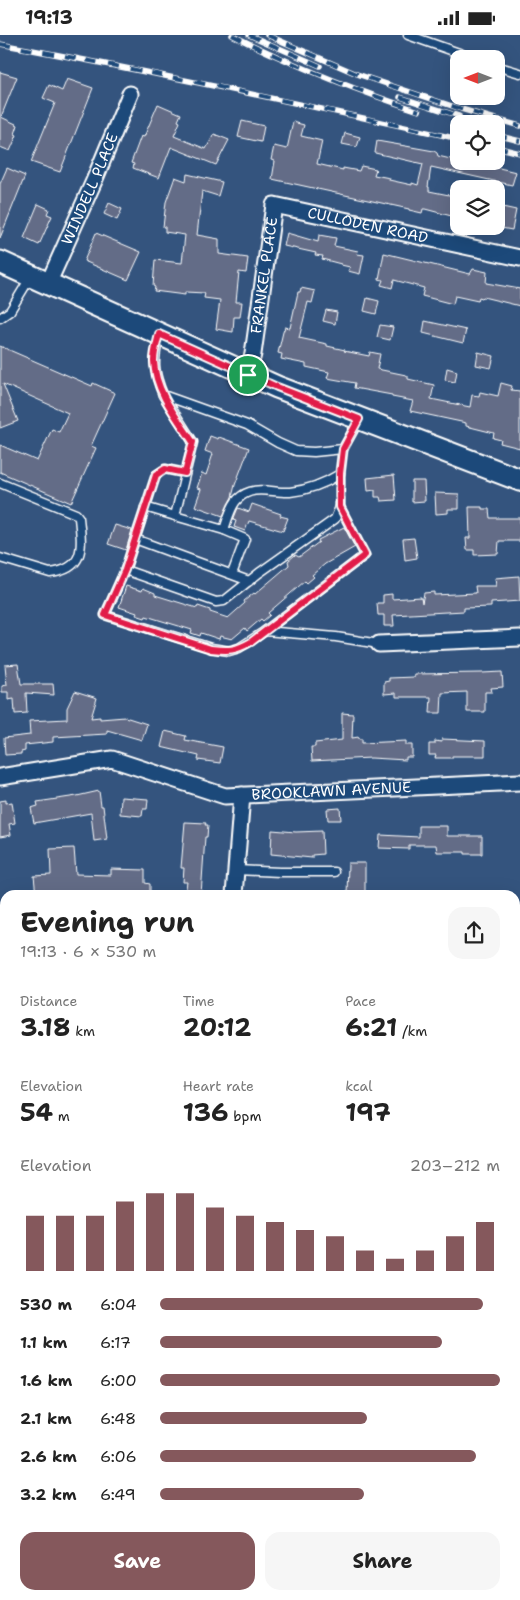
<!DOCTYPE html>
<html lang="en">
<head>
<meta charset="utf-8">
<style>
	:root { --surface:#fff; --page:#f6f6f6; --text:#222; --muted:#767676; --accent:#85585c }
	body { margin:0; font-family:"Shantell Sans",sans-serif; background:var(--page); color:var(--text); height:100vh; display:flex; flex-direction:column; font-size:19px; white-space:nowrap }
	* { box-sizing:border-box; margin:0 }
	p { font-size:16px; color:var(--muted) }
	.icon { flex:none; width:28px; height:28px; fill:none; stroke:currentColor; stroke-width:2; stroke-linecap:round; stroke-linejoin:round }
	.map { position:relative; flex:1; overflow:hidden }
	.side { position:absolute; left:0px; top:855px; width:520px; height:710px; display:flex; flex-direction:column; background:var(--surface); border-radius:15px 15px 0 0; box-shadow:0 5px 20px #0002 }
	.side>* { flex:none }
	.needle { width:32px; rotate:270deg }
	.buttons { position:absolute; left:450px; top:15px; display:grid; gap:10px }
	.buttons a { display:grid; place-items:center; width:55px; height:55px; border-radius:10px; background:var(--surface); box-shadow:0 5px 20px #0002; font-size:25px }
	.pin { position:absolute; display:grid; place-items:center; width:42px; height:42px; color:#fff; margin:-21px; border:2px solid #fff; border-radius:50%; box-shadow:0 1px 5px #0007 }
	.round { display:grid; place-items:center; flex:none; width:52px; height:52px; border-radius:15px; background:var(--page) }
	.overview { display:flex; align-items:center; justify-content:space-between; height:85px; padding:0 20px }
	h1 { font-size:28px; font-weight:700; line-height:38px }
	.metrics { display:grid; grid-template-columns:repeat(3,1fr); gap:8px; height:85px; padding:5px 20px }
	.metrics div { display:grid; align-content:center }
	.metrics b { font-size:25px; font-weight:700 }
	.metrics small { font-size:14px; font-weight:400 }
	.metrics p { font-size:14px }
	.chart { height:140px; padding:10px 20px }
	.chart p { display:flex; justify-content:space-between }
	.chart svg { width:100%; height:90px; margin-top:5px; stroke:var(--accent); stroke-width:6 }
	.button { display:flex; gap:10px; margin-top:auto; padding:10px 20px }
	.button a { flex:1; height:58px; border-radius:15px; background:var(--accent); color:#fff; font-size:20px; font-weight:700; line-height:58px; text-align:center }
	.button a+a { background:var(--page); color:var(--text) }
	ul { padding:0 20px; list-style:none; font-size:16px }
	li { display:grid; grid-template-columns:80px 60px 1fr; align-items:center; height:38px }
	li i { height:12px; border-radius:6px; background:var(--accent) }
	.status { display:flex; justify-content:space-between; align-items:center; height:35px; padding:0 25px; background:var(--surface); direction:ltr }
	.status svg { height:14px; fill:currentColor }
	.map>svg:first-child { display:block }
	.building { fill:#646c87; stroke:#fff }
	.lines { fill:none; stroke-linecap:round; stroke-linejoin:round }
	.lane-casing { stroke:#fff; stroke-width:11 }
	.street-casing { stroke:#fff; stroke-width:19 }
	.secondary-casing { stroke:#fff; stroke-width:25 }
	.lane { stroke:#1f4a7a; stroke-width:8 }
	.street { stroke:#1f4a7a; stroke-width:15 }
	.secondary { stroke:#1f4a7a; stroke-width:21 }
	.rail-casing { stroke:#fff; stroke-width:5.5 }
	.rail { stroke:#1f4a7a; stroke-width:4; stroke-dasharray:11; stroke-linecap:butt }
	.route-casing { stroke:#fff; stroke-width:10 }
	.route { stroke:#e11d48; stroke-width:6 }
	.labels { text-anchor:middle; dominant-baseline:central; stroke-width:4; stroke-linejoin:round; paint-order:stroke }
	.street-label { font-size:15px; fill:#fff; stroke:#1f4a7a }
</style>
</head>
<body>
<div class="status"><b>19:13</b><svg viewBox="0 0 49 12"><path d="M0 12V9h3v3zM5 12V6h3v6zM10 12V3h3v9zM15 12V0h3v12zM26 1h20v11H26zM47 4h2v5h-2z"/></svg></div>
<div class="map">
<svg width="520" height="1565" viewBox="0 0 520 1565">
	<rect width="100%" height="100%" fill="#34547e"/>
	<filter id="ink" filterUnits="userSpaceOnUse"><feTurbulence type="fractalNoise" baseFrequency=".02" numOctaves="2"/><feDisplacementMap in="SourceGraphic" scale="10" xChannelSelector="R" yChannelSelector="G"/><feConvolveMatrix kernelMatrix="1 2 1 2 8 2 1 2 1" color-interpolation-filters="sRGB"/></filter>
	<g filter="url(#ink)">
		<g class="building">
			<path d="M0,37L17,42L1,82L18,90L15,99L17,100L10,116L0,112Z"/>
			<path d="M67,44L93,53L60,137L31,127L55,68L43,63L49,50L62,56Z"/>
			<path d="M158,69L181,79L178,86L180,87L174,101L206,114L214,99L229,105L216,130L171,112L159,143L133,133L134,129L131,128L141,101L144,102Z"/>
			<path d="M242,86L264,91L261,107L238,102Z"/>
			<path d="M293,87L304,90L301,101L322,106L317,129L343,135V133L359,136L361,131L376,134L374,140L390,143L389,145L412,150V148L418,150L423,129L375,118L377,106L434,116L437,118L438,121L459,126L474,129V127L516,137L512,150L431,132L428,152H429V156L459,162L457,171H459V183L425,174H423L422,178L409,175V174L272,144L275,126L271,125L274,111L287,114Z"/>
			<path d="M345,98L360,102L357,112L342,109Z"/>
			<path d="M7,133L25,141L0,203V149Z"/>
			<path d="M187,139L222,147L218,161L202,156L197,200L219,204V219L248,223L246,238L239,237L236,267H242L240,282H234L233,297L216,294L220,265L204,263L205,258L185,257V260L154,256L155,252L153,251L155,225L182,228L185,200L165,197V192H163L166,167L175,142L186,146Z"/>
			<path d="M109,168L122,174L117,185L104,179Z"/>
			<path d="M38,169L49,174L47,179L52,181L39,210L24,203Z"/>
			<path d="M498,171L516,175L512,195L496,192Z"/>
			<path d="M96,198L141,217L128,245L84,226Z"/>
			<path d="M287,198L318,207L319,200L336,203L334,211L358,216L357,219L364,220L360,239L348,236L350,232L341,230V229L322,224L323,221L315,220L316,218L284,211Z"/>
			<path d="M384,218L470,239L473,234L487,237L486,248L520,254V271L483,262L482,263L479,262L478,266L455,261L453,269L422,261L424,253L394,245L392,253L381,250L383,245L379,244Z"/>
			<path d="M301,253L315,256L312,268L308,267L299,303L327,309V311L345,315L344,316L369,321L370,317L380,319L377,334L406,340L408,341V344L434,350L431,364L470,372L472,360L479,361L480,357L498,361L501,348L512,351L511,355L520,356V413L500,408L501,405L493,403L494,398L466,391V388L410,376L413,366L392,362V360L354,353L355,348L327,343L329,337L306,332V329L281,324L282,319L278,318L283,297L285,292L290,293L298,257H300Z"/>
			<path d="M367,263L379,266L376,279L364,276Z"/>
			<path d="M326,275L337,277L335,289L323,286Z"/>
			<path d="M425,286L466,295L463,308L423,298Z"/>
			<path d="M380,290L393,292L390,305L377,302Z"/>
			<path d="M0,311L92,351L93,348L115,358L91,411L96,413L71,468L0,437V410L37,426L52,394L59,397L68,378L3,349L18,386L0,393Z"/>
			<path d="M478,317L494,321L491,333L476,330Z"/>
			<path d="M447,333L457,336L455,347L445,345Z"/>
			<path d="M210,401L218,404L219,402L249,413L235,450L232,462L223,481L195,471L201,454L197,453L202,438L206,440L213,419L205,416Z"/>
			<path d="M394,440L396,465L381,466L380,462H375V455L368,456L367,443Z"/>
			<path d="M412,446H424L425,466L412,467Z"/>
			<path d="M435,458L459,459V474H448V478L436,479Z"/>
			<path d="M252,469L281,479L280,481L288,483L283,496L249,486L245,496L234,492L236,486L233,485L238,473L249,477Z"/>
			<path d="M469,472H482V474H489L490,483H520V506H499L498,519L474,520V515H467L466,503H470Z"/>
			<path d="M115,490L132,495L126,515L108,509Z"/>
			<path d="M344,492L355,512L325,529L312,540L314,542L307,548L305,546L268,578L270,580L263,586L261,584L247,596L245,593L232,604L220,601L219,604L201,598L200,601L191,598L192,595L146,581L145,583L136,580L137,578L119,572L126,551L142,556L143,553L155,558V560L197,573L198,571L210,575V577L228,583L245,568L244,566L254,558L255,559L289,530L288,526L295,520L299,522L319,507L318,505Z"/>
			<path d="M414,503L417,523L405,525L403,504Z"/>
			<path d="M519,541L520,566L491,568V572L464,573V576L393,580L394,591H384V580H378L377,568H383V560L392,559V564L421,562L422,568L424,558L434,557V560L476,558L475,551H496L495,543Z"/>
			<path d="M18,629L21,649H53L54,660L26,658L27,678L15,679L14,664L8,665V657H2V651L7,650L5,630Z"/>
			<path d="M502,637L503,652L491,653L492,657H485V677H467V657L442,658L441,678H430L431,662H396V658L384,659V647L389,646V643L414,642L415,639L482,638Z"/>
			<path d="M75,656L97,663L91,683L100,682V684L125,682L147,689L142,705L107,695V699L53,702V707L25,710V716L21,717V719L5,720L4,703L30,700L29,686L67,684V673Z"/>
			<path d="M342,678L353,679L352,703L359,702V704H362V708L406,706V710H412V722H406V725L371,723L312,726L311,712H315V708L342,705Z"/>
			<path d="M165,696L186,701L185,705L223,712L220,728L198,725L199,721L161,712Z"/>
			<path d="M442,704L485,706V721H452V723H435L436,720H429V709H435V706L442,707Z"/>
			<path d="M99,756L101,771H103L107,804L94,806L91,778L34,788L31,773L38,771L37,767L77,761Z"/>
			<path d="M121,762L148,764L147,774H143L142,781L120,779Z"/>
			<path d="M6,765V768L12,767L15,788L9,789L11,800L0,802V766Z"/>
			<path d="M340,773L341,785H328L327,774Z"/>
			<path d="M185,787L206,788L205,790H208L207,802H205L201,860H185L187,847H183L184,833H181Z"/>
			<path d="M419,791H447V801H482V819H465V817H437L436,810H409V814L379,813L380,800L419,802Z"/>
			<path d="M272,795L296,797L322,796L323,819L312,820V823L271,819Z"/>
			<path d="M74,813L76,839L111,840V834L145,835V848L150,849V860H36L34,841L51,840L50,814Z"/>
			<path d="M348,828H365V860H347Z"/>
		</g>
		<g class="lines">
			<defs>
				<g id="lane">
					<path d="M408,0L476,24"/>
					<path d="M496,31L520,38"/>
					<path d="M0,283L10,276L30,243"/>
					<path d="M159,301C153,327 153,335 163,360L247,390L278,408L296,416L314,417L343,414L359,385"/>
					<path d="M163,360L193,407L175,481L224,495C227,486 231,470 238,464C253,449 271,458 290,457C309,455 324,449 340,439L343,414"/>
					<path d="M185,438L165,434L156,440L125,535L216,567L224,566L259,538L335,484L340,472V439"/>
					<path d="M0,448L76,479L79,483C82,511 86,534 50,538L0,523"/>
					<path d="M145,472L175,481"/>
					<path d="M224,495L245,504L232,539"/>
					<path d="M135,504L249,546"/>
					<path d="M125,535L105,580L211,613L229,616L239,613L265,596L336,602L379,609"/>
					<path d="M265,596L365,520L340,472"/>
					<path d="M237,835L280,837H334"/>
					<path d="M515,931H520"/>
				</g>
				<g id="street">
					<path id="s1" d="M48,249L94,146L130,59"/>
					<path id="s2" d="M248,340L253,319L274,170L520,223"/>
					<path d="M379,609L520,603"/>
					<path id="s3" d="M0,742L112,724L225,761L520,747"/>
					<path d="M234,860L242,760"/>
					<path d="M0,899H5"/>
					<path d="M0,1230L5,1232"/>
					<path d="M515,1310L520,1311"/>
					<path d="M515,1459H520"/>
					<path d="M0,1487L5,1486"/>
					<path d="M334,1560L340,1565"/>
				</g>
				<g id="secondary">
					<path d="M0,227L277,352L520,445"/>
					<path d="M515,1040L520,1039"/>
					<path d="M0,1051H5"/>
				</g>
			</defs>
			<use href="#lane" class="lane-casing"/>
			<use href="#street" class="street-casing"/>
			<use href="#secondary" class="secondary-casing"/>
			<use href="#lane" class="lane"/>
			<use href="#street" class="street"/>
			<use href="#secondary" class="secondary"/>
			<defs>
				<g id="rail">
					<path d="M232,0C292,30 355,55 419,76"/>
					<path d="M249,0L320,31"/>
					<path d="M267,0L357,39L461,74L520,91"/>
					<path d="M0,9C154,37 306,70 459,104"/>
					<path d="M400,62L459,81"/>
					<path d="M496,100L520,106"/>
					<path d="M496,112L520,118"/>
				</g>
			</defs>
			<use href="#rail" class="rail-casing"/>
			<use href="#rail" class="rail"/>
		</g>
	</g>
	<g class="lines" filter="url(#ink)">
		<defs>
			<path id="route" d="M159,299L277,352L359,384L343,414L340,439V472L365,520L251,607C235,616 229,616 211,614L105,580L125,535L156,440L165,434L185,438L193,407C177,383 155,356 154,326C154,317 157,308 159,299Z"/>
		</defs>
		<use href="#route" class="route-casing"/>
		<use href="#route" class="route"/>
	</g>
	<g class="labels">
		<g class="street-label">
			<text stroke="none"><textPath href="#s1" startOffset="104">WINDELL PLACE</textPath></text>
			<text stroke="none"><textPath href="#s2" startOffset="268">CULLODEN ROAD</textPath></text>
			<text stroke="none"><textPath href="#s2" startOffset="101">FRANKEL PLACE</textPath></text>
			<text stroke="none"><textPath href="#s3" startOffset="339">BROOKLAWN AVENUE</textPath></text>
		</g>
	</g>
</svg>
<div class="buttons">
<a><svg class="needle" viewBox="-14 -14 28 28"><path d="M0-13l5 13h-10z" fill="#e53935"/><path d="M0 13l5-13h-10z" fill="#767676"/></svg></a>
<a><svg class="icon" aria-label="locate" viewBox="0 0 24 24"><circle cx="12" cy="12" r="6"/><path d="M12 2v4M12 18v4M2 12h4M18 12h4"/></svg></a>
<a><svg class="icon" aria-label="layers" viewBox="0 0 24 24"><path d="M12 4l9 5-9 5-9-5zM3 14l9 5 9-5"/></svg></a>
</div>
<div class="pin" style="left:248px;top:340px;background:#1e9e55"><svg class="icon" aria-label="arrive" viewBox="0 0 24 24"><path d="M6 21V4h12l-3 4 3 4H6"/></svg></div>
<section class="side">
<div class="overview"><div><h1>Evening run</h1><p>19:13 · 6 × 530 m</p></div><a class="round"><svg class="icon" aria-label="share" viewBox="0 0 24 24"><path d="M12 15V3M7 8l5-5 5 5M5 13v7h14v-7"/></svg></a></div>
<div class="metrics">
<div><p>Distance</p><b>3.18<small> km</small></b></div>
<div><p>Time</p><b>20:12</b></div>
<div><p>Pace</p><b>6:21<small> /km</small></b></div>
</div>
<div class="metrics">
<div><p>Elevation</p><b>54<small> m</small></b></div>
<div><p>Heart rate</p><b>136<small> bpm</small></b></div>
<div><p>kcal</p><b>197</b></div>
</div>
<div class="chart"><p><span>Elevation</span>203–212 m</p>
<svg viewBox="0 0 160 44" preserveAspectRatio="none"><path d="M5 44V17M15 44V17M25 44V17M35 44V10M45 44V6M55 44V6M65 44V13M75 44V17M85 44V20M95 44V24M105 44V27M115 44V34M125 44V38M135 44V34M145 44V27M155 44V20"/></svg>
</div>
<ul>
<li><b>530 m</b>6:04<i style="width:95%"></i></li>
<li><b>1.1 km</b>6:17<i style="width:83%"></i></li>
<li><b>1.6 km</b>6:00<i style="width:100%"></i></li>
<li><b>2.1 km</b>6:48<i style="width:61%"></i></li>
<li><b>2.6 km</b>6:06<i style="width:93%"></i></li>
<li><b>3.2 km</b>6:49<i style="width:60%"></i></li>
</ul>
<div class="button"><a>Save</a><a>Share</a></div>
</section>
</div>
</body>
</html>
